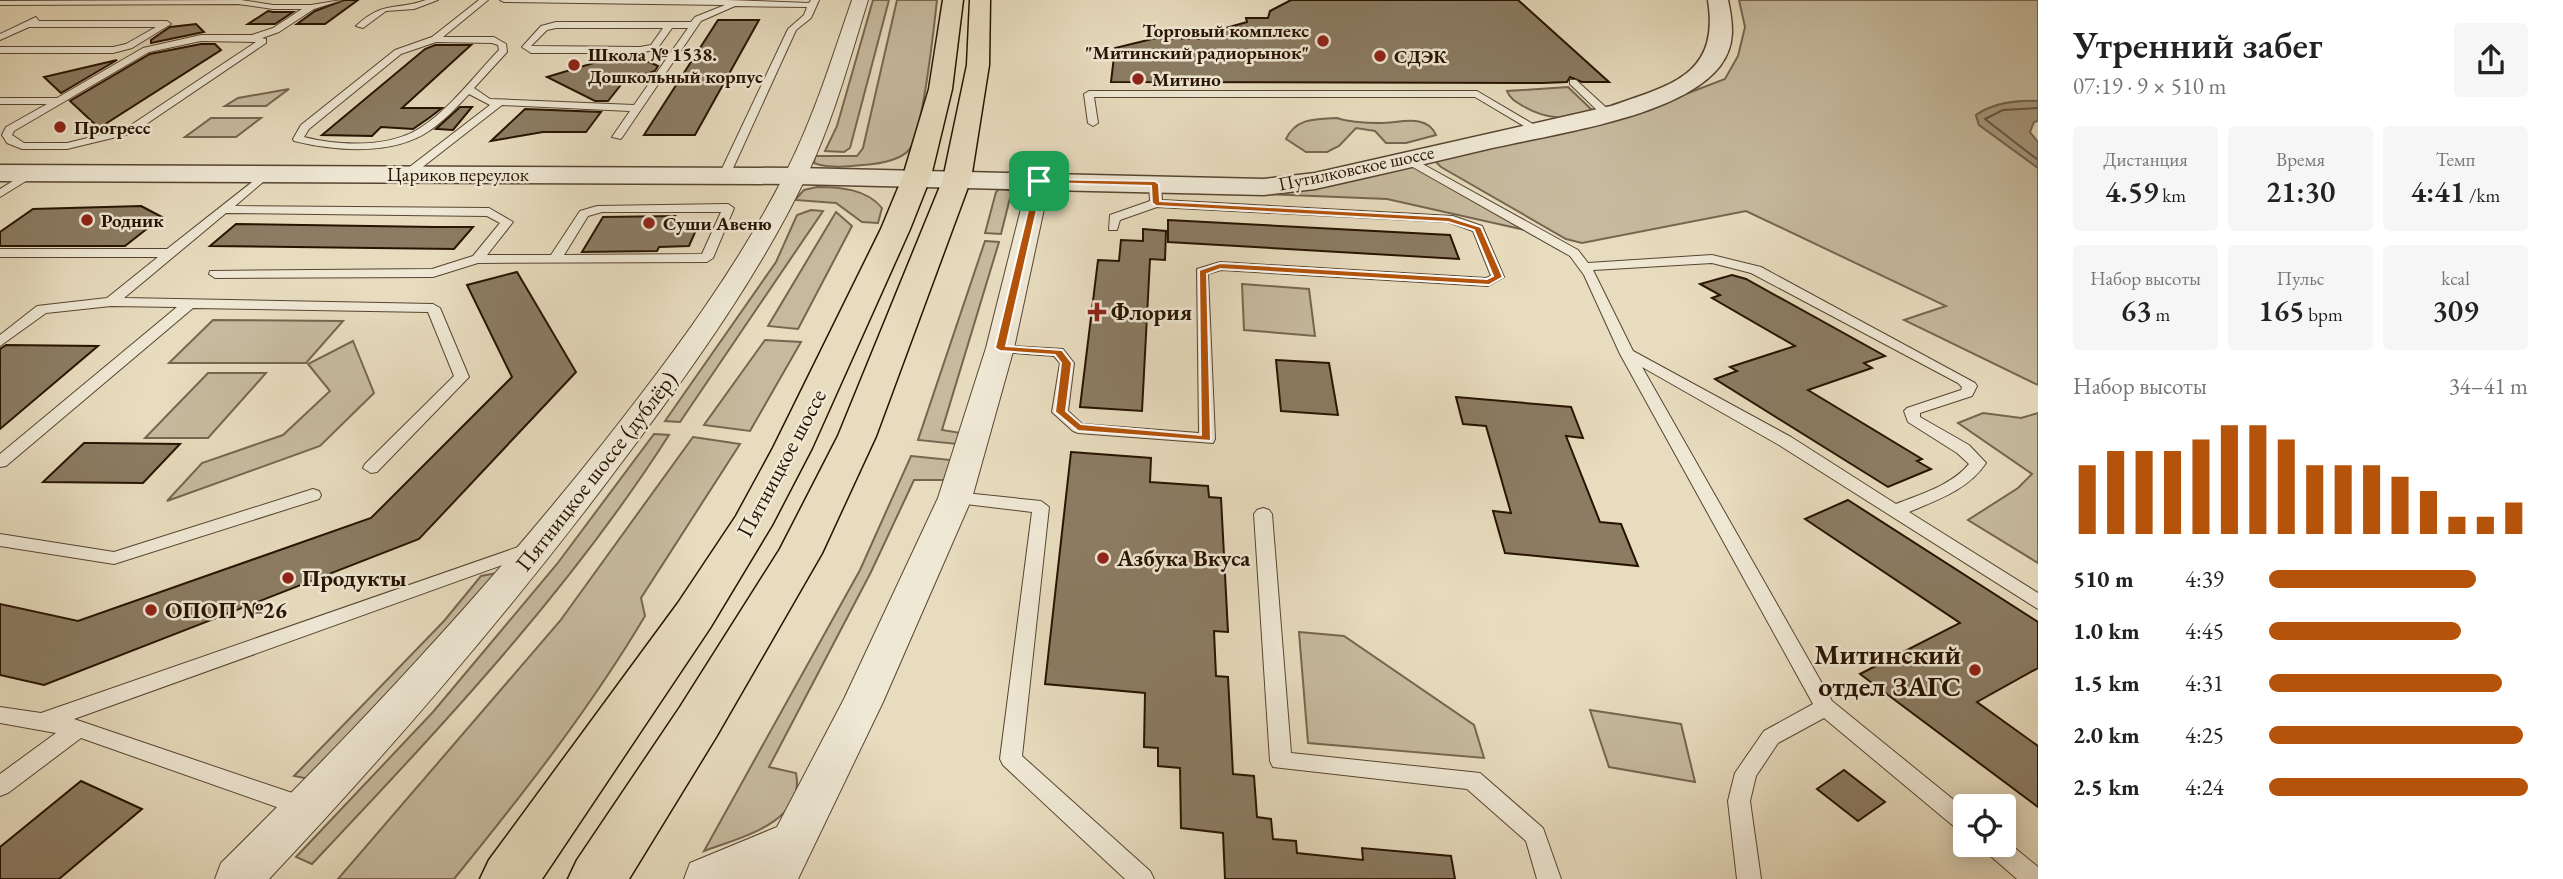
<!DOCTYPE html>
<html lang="ru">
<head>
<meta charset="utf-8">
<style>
	:root { --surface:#fff; --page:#f6f6f6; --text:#222; --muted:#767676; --accent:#b45309 }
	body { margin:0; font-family:"EB Garamond",serif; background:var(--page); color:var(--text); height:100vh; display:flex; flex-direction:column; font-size:26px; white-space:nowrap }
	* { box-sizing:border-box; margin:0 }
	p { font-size:23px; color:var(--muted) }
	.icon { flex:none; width:38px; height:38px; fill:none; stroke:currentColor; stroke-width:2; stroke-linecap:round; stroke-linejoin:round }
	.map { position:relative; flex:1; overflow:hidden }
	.panel { display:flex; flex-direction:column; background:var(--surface); width:525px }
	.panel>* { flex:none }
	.controls { position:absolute; left:1953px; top:794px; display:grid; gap:14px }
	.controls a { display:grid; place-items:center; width:63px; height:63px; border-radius:7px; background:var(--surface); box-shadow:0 4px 18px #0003; font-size:35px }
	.pin { position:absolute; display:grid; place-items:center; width:60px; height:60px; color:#fff; margin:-30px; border-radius:14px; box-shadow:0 4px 10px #0006 }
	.round { display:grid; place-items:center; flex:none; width:74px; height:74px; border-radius:7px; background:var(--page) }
	.headline { display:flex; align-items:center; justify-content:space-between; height:119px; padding:0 35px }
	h1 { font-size:38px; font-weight:600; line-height:52px }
	.figures { display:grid; grid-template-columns:repeat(3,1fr); gap:10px; height:119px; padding:7px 35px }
	.figures div { display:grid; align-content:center; border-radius:7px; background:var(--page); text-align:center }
	.figures b { font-size:30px; font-weight:600 }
	.figures small { font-size:19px; font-weight:400 }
	.figures p { font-size:19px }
	.chart { height:196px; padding:14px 35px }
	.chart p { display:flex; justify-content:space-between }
	.chart svg { width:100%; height:126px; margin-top:7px; stroke:var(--accent); stroke-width:6 }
	ul { padding:0 35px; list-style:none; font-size:23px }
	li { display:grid; grid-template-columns:112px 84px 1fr; align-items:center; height:52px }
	li i { height:18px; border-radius:9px; background:var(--accent) }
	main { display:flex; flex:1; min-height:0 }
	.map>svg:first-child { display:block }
	.green { fill:#c6ba9e; stroke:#766650; stroke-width:2 }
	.water { fill:#a6987e; stroke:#73634c; stroke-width:2 }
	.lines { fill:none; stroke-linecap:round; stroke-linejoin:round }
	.shore { stroke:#665640; stroke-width:2 }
	.building { fill:#8b7c63; stroke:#271301; stroke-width:2 }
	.service-casing { stroke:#574530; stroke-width:2 }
	.minor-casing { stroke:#574530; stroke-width:2 }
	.tertiary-casing { stroke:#574530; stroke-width:3 }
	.primary-casing { stroke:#271301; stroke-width:3 }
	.service { fill:#efe8d5; fill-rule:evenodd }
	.minor { fill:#efe8d5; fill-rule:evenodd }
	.tertiary { fill:#efe8d5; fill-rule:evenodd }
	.primary { fill:#e7dcbe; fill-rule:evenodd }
	.route { fill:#b45309; stroke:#fff; stroke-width:2; fill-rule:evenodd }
	.poi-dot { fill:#8f2418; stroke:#efe8d5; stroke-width:2.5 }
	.labels { text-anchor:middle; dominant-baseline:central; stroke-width:5; stroke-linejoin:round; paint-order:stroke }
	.far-poi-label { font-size:19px; font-weight:bold; fill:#271301; stroke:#efe8d5; text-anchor:start }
	.far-street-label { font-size:19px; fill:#271301; stroke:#efe8d5 }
	.poi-label { font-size:23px; font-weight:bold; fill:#271301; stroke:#efe8d5; text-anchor:start }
	.street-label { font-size:23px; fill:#271301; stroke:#efe8d5 }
	.near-poi-label { font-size:28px; font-weight:bold; fill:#271301; stroke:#efe8d5; text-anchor:end }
</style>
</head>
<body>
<main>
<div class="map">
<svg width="2038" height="879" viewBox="0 0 2038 879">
	<rect width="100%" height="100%" fill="#e7dcbe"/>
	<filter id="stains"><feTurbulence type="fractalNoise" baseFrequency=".00286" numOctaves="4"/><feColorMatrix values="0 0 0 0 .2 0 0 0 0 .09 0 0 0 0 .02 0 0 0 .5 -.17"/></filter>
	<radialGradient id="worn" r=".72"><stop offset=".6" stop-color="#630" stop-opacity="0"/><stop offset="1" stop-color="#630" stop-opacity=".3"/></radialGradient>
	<g class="green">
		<path d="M873,0H889L850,148L844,152L825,151L837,126Z"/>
		<path d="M897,0H937C934,27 923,133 909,150C899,161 877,164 863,165C847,166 829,169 814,163L815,156H857L863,148Z"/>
		<path d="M1739,0H2038V101C2016,101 1993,102 1976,115L1979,125L2038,168V385L1904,320L1946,306L1746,211L1582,243L1566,239L1441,167L1434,160L1652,107L1725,79L1738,56L1745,27Z"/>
		<path d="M1568,87L1595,113C1566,119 1549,121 1523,106C1516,102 1510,99 1507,91Z"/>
		<path d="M289,89L266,106H225L238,98Z"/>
		<path d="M211,118H261L236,137H185Z"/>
		<path d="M1337,118C1349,122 1368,123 1381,123C1399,123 1427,113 1436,135L1406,143H1386L1375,131L1356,128L1339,146L1327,152H1306L1286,139C1296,118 1315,119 1337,118Z"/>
		<path d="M1413,166L1525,230L1387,199L1266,194L1315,189L1394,168Z"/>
		<path d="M817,187C840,187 867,189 882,208L878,223L862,222L836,203L795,200L804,190Z"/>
		<path d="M999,189L1016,191L1024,198H1010L1001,234L985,233L996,192Z"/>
		<path d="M811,210L823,211L680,422L665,421L776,262L797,215Z"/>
		<path d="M836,212L852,226L798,329L768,326Z"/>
		<path d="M985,241L999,242L942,430L961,433L957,444L918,440Z"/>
		<path d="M1242,284L1309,289L1315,336L1244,330Z"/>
		<path d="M213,320L343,321L306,363H169Z"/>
		<path d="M765,340L801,342L750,431L704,425Z"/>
		<path d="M353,341L374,393L320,446L167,501L202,463L283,435L330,391L308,364Z"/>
		<path d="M208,373H266L208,438H145Z"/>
		<path d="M1983,413L2021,418L2038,413V563L1968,520L2018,488L2032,474L1958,423Z"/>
		<path d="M654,434L669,435C568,593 440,728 312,864L296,857L433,712L557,564Z"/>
		<path d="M693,437L740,444L641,598L645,616C589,710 523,794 454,879H338L560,621Z"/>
		<path d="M911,456L951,460L945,480H914L871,572L769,767L796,773C806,823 738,838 704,851L860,570Z"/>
		<path d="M508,571L309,779L294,776L444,621L481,576Z"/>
		<path d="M1299,632L1344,636L1474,725L1484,758L1308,743Z"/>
		<path d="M1590,710L1681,724L1695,782L1609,767Z"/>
	</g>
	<path class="water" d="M2038,101V121L2034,122L2030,132L2038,142V168L1979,125L1976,115C1994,103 2016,100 2038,101Z"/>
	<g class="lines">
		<path class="shore" d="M2038,108L2003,110L1985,119L2038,160"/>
	</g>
	<g class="building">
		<path d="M344,0H358L325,24H297L315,11Z"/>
		<path d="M1291,0H1518L1609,82H1582L1570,77L1567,82L1543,83L1111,82L1115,48L1156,38L1208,39L1219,30L1247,22L1246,18H1268L1270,11Z"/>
		<path d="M268,11L273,12H293L275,24H248Z"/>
		<path d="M718,20H759L695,135H644Z"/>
		<path d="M196,24L204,32L151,43V40L170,27Z"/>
		<path d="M201,44H215L221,50L99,128L70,101L150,54Z"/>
		<path d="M435,45H471L402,108H442L429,118L413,129L381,127L372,136L322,135L425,49Z"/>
		<path d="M617,56H636L658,66L655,71L624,81L608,101H595L547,77Z"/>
		<path d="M117,60L61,93L44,77Z"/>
		<path d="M460,107H472L453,130L436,129Z"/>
		<path d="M525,109L601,112L586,132H543L491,141Z"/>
		<path d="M141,206L162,217L125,246H0V232L33,209Z"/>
		<path d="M675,216L672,221H700L689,246L659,247L657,251L582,252L603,217Z"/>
		<path d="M1168,220L1450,235L1459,259L1168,242Z"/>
		<path d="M236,224L435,227H473L454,249L210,246Z"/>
		<path d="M1143,229L1166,231L1165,260L1150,259L1142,411L1080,407L1098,260L1119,261L1121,240L1143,241Z"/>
		<path d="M517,272L576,372L419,539L44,685L0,675V604L78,621L371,518L512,377L467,285Z"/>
		<path d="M1732,275L1746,279L1885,356L1864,363L1872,368L1808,390L1922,459L1917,461L1931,469L1888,487L1715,379L1737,371L1730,367L1795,346L1712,298L1720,295L1700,284Z"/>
		<path d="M6,345L98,346L0,429V349Z"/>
		<path d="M1276,360L1329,363L1338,415L1281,411Z"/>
		<path d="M1456,397L1571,407L1583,438L1566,436L1600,522L1621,524L1638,566L1505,553L1493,511L1511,513L1486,426L1463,424Z"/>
		<path d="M84,443H95L180,444L143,483L43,482Z"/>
		<path d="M1071,452L1151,458L1150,482L1208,486L1209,497L1221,498L1228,632L1214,631L1216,676L1228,677L1233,774L1254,776L1257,817L1271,819L1273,839L1296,841L1297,853L1363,860L1362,848L1451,856L1455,879H1225L1223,833L1181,828L1180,768L1158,766V748L1144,747L1145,693L1045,684Z"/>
		<path d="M1848,500L2038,622V668L1977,702L2038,746V807L1860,674L1960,623L1805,519Z"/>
		<path d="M1844,770L1885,802L1858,821L1817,789Z"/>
		<path d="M81,781L142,809L59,879H0V847Z"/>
	</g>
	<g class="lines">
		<defs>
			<g id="service">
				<path d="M241,0L273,5H311L342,0L314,9L279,32L262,38L266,39V43L133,133L67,149H22L7,143L2,135L6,127L47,104H0V98H57L143,48L201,35H252L273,28L302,9H273L238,4L0,5V1ZM201,41L256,42L125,129L67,143H24L12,135L14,131L149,52Z"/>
				<path d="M426,0H438L414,9L386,11L363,28L356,26C384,0 395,11 426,0Z"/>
				<path d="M479,0H488L443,37H494L506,44L507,52L474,88L490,99L634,105L688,28H672L657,49L640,53H531L522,47L541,26L556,22H691L695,17L725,5L504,2L500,0H727L809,3L811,0H819L811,18L796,30L729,177L719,175L788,29L804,15L807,7L735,6L701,21L621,139L612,137L630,111L502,105L411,176H403V172L490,105L469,94C457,107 444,121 429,131C392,156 335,151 294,141L293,139L301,125L395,50L432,37ZM556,28H663L651,45L640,47L531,46L547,30ZM436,42L492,43L498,45L499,50C475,75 450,109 420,128C389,148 339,146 304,137L309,129L401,54Z"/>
				<path d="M36,17L39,21H167L171,24L132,48L113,53H0V47H113L126,44L156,27H29L0,40V34Z"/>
				<path d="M1570,80H1576L1611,112V116H1603L1570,84Z"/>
				<path d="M1089,91H1477L1543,130L1534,132L1475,97H1094L1098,123L1093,126L1088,123L1084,94Z"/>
				<path d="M1402,157H1410L1578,250L1588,263L1712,255L1761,267L1975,383L1977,386L1972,396L1920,413V417L1969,445L1986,463C1968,490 1937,500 1909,512L2038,593V609L1779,445L1642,367L1832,701L1965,809V832L1957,829L1824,718L1778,743L1756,776L1750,801L1761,879H1737L1728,801L1735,773L1764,731L1813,704L1620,354L1584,275L1570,256L1402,161ZM1712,263L1751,273L1958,383L1962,387L1961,390L1907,408L1904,411L1908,422L1957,453L1969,464C1952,485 1921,494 1896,504L1791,437L1633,351L1593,270Z"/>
				<path d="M29,171L39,173L0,197V189Z"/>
				<path d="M266,171L272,174L270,176L235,206L489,208L513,222L487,255H551L580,211L597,206L728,204L734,208L713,258L707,262L478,263L433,277L215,278L209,274L210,271L432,269L473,256L500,223L487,216L226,213L124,298L433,304L440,308L469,377L377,472L371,473L363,468L365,464L454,376L428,312L193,308L6,466L0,467V454L177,307L111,306L46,313L0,346V335L37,306L107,298L158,257H0V249H167ZM602,212H721L702,254L564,255L588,216Z"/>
				<path d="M1155,181L1161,184L1162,200L1453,216L1482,226L1504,277L1488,286L1221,270L1208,274L1215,439L1213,443L1078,433L1073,431L1052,412L1060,363L1054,356L1000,352L995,351L993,348L995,345L1063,349L1074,363L1068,411L1082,424L1199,433L1197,269L1220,262L1486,278L1491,276L1473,231L1448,222L1157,207L1120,220L1117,230H1109L1110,215L1150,201L1149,184Z"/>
				<path d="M313,489L319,491L321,495L319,499L114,564L0,546V534L114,552Z"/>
				<path d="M955,492L1041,501L1049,507L1022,756L1150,871L1154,879H1125L1003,765L1000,759L1032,512L949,502L947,498Z"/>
				<path d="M1263,508L1269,510L1272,514L1291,753L1480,773L1543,828L1561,879H1537L1526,841L1467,789L1273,767L1270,761L1254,514L1257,510Z"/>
				<path d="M527,544L533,546L536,550L533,554L74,719L310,799L313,806L310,813L302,816L81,738L8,793L0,796V774L56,733L0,723V707L41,713Z"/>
				<path d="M2004,839L2038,867V879H2017L1986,852L1983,845H2004Z"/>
			</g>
			<g id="minor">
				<path d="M852,0H868C850,58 834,118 808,173C761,272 696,363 631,450C519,601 397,743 269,879H215L221,863C356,730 486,591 604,442C671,357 737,269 786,172C814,117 832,58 852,0Z"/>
				<path d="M1039,174L1050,181L1014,348L972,498L883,702L798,879H684L690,863L777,827L844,699L938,498L986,348L1028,181Z"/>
			</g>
			<path id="tertiary" d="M1708,0H1728C1733,24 1736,45 1720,66C1681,117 1553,134 1492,148C1433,162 1374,176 1315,189L1264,195L796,184L0,181V165L796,168L1264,179L1315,173L1611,106C1671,85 1720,75 1708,0Z"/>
			<g id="primary">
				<path d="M943,0H963L952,89L931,176L910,229L812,448L772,525L710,628L542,879H480L489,860L678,603L736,516L773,448L881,229L903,176L929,89Z"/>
				<path d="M970,0H990L989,65L971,179L876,436L822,553L716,737L629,879H568L577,860L680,707L780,549L838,436L943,179L967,65Z"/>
			</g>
		</defs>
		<use href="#service" class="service-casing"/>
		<use href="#minor" class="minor-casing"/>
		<use href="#tertiary" class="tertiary-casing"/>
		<use href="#primary" class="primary-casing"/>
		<use href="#service" class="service"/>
		<use href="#minor" class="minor"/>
		<use href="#tertiary" class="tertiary"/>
		<use href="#primary" class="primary"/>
	</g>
	<path class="route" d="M1039,179L1155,181L1159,184L1160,201L1449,217L1481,227L1503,277L1489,285L1220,269L1207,274L1211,441L1078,431L1055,412L1061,363L1055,355L1000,351L995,348L1035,181ZM1043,183L1151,186L1152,203L1156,206L1448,222L1474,230L1493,276L1487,279L1220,263L1199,270L1201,435L1081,424L1066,411L1072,363L1062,350L1006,346Z"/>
	<g class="poi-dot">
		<circle cx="1323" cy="41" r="7"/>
		<circle cx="1380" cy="56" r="7"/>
		<circle cx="574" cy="65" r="7"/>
		<circle cx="1138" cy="79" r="7"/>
		<circle cx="60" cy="127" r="7"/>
		<circle cx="87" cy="220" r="7"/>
		<circle cx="649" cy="223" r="7"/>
		<path d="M1093.5 301.5h7v7h7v7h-7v7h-7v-7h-7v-7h7z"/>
		<circle cx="1103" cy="558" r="7"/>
		<circle cx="288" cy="578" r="7"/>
		<circle cx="151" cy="610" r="7"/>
		<circle cx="1975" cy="670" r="7"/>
	</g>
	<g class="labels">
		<g class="far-poi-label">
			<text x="1309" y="30" text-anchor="end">Торговый комплекс<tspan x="1309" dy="22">"Митинский радиорынок"</tspan></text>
			<text x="588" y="54">Школа № 1538.<tspan x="588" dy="22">Дошкольный корпус</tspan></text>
			<text x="1394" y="56">СДЭК</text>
			<text x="1152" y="79">Митино</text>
			<text x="74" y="127">Прогресс</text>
			<text x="101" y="220">Родник</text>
			<text x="663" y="223">Суши Авеню</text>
		</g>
		<g class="far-street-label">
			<text transform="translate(1356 168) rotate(-12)">Путилковское шоссе</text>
			<text x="458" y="174">Цариков переулок</text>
		</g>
		<g class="poi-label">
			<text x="1111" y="312">Флория</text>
			<text x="1117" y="558">Азбука Вкуса</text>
			<text x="302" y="578">Продукты</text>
			<text x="165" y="610">ОПОП №26</text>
		</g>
		<g class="street-label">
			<text transform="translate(781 463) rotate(-62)">Пятницкое шоссе</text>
			<text transform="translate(596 471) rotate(-52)">Пятницкое шоссе (дублёр)</text>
		</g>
		<g class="near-poi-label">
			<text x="1961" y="654">Митинский<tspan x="1961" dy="32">отдел ЗАГС</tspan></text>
		</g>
	</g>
	<rect width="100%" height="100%" filter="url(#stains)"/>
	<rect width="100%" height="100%" fill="url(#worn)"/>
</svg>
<div class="controls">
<a><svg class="icon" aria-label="locate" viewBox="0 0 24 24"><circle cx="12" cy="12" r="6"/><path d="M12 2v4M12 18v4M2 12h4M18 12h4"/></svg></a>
</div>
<div class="pin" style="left:1039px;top:181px;background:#1e9e55"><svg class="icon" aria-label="arrive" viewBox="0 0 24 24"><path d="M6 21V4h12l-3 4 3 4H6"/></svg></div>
</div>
<section class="panel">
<div class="headline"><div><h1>Утренний забег</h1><p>07:19 · 9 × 510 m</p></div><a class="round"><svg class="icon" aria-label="share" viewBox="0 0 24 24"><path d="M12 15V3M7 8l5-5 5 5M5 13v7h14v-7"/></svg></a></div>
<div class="figures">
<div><p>Дистанция</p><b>4.59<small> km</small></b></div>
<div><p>Время</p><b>21:30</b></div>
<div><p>Темп</p><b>4:41<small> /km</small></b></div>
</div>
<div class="figures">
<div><p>Набор высоты</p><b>63<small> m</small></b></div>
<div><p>Пульс</p><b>165<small> bpm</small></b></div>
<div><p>kcal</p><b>309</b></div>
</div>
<div class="chart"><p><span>Набор высоты</span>34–41 m</p>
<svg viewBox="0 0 160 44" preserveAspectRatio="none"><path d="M5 44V20M15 44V15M25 44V15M35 44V15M45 44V11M55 44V6M65 44V6M75 44V11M85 44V20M95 44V20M105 44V20M115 44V24M125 44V29M135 44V38M145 44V38M155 44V33"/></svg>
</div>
<ul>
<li><b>510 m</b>4:39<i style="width:80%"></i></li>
<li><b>1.0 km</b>4:45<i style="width:74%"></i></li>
<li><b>1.5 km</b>4:31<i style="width:90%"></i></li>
<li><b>2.0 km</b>4:25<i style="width:98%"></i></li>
<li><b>2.5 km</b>4:24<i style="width:100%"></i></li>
</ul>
</section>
</main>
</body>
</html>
